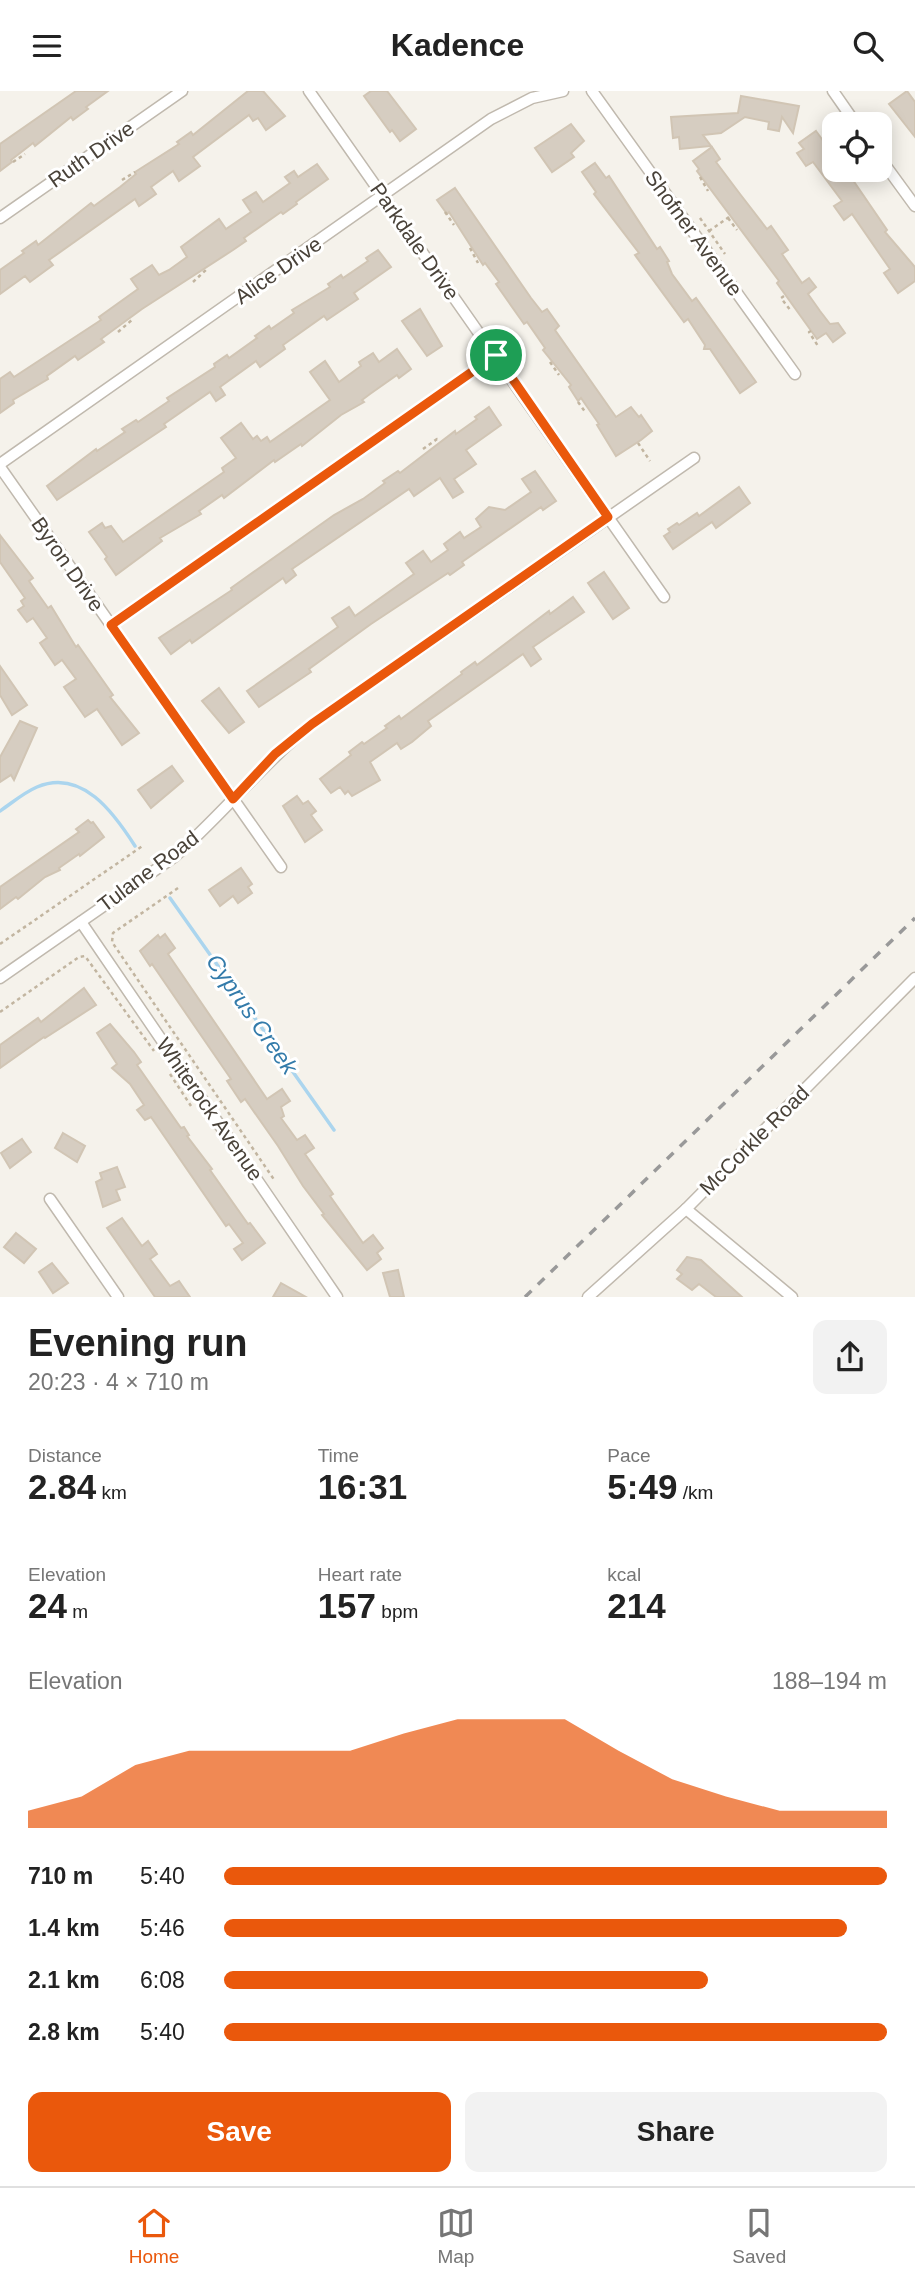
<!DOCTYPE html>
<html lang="en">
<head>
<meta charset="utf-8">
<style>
	:root { --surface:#fff; --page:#f2f2f2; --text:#222; --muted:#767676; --line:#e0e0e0; --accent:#ea580c }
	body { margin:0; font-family:Helvetica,sans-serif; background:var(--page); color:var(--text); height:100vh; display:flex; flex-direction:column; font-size:26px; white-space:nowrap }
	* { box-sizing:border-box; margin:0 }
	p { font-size:23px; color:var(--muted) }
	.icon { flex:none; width:38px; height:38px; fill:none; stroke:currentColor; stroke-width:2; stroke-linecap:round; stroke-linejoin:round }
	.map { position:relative; height:1206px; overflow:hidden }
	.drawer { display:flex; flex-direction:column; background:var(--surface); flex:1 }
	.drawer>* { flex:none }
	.fabs { position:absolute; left:822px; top:21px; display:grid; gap:14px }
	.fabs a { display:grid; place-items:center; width:70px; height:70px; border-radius:14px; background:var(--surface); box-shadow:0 4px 18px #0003; font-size:35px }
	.pin { position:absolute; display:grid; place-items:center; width:60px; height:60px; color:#fff; margin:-30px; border:4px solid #fff; border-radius:50%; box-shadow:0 2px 7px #0007 }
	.round { display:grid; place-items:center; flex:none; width:74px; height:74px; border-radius:14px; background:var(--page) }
	.head { display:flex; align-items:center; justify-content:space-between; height:119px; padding:0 28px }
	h1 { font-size:38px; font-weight:600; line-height:52px }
	.figures { display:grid; grid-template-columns:repeat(3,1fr); gap:10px; height:119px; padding:7px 28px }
	.figures div { display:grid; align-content:center }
	.figures b { font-size:35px; font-weight:600 }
	.figures small { font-size:19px; font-weight:400 }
	.figures p { font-size:19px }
	.chart { height:196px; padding:14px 28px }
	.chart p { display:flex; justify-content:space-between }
	.chart svg { width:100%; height:126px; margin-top:7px; fill:var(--accent); opacity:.7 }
	.primary-button { display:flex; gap:14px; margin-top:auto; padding:14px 28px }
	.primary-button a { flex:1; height:80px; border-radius:14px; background:var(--accent); color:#fff; font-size:28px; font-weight:600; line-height:80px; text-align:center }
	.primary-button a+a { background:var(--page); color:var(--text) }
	ul { padding:0 28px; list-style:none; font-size:23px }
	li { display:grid; grid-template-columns:112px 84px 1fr; align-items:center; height:52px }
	li i { height:18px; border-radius:9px; background:var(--accent) }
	header { display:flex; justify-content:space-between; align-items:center; height:91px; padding:0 28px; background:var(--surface); font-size:32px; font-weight:600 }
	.dock { display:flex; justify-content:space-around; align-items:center; height:98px; border-top:2px solid var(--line); background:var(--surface); font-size:19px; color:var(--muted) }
	.dock a { display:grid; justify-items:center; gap:4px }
	.dock .current { color:var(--accent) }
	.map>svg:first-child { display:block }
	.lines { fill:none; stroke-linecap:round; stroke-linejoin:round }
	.stream { stroke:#abd5ee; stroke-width:3.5 }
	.building { fill:#d6cdc1; stroke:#d1c5b4; stroke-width:2 }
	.street-casing { stroke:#c0b9ae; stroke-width:13 }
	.path { stroke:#c2b5a0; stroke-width:2.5; stroke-dasharray:3.5 3.5; stroke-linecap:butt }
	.street { stroke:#fff; stroke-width:10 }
	.rail { stroke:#999; stroke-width:3.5; stroke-dasharray:9 9; stroke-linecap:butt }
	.route-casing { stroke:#fff; stroke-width:14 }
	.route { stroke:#ea580c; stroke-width:9 }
	.labels { text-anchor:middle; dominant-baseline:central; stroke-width:6; stroke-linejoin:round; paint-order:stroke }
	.street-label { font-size:21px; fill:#494239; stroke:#fff }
	.water-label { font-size:23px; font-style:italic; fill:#337baa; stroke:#fff }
</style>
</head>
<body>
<header><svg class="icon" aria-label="menu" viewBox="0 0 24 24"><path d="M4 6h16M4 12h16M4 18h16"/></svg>Kadence<svg class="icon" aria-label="search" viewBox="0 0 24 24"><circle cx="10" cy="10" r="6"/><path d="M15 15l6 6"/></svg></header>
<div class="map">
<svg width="915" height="1206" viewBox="0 0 915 1206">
	<rect width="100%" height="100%" fill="#f5f2eb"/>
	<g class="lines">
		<g class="stream">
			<path d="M0,720C12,712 23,702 37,696C82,677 114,722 135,755"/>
			<path d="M170,807L334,1039"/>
		</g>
	</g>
	<g class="building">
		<path d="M76,0H108L86,16L88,18L73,29L71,26L35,55L33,52L11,69L12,71L0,80V53Z"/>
		<path d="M248,0H263L285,25L266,39L258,27L253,30L249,24L193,66L200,75L179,90L173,80L151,96L156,103L139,115L135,108L49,169L53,174L30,191L25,185L0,203V179L24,162L22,160L36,150L38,154L91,112L94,115L120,96L136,83L135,81L179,53L177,51L191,41L193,44Z"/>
		<path d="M371,0H387L416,38L400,50L392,39L390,41L364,5Z"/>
		<path d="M907,0L915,11V46L889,13Z"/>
		<path d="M741,5L799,15L793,42L782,26L779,40L768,38L769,31L745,26L721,42L703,44L711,55L680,58L679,46L673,47L671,26L738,22Z"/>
		<path d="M571,33L584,50L571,62L574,66L552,81L535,57Z"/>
		<path d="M816,40L835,66V79H846L887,139L885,141L915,176V190L898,202L884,182L890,178L852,123L844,129L834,115L842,110L813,71L806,75L797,62L804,58L799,52Z"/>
		<path d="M712,56L720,68L716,71L740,103L767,138L771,135L788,159L782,163L802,192L809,187L816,196L808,203L820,220L830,233L838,232L845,242L833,251L826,242L817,248L777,192L779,190L697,80L699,78L693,70Z"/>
		<path d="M595,72L606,87L609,85L657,158L660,156L669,170L667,171L672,183L692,210L696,207L756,291L740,302L710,258H704L705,254L688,228L684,231L635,164L639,162L594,103L596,101L582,81Z"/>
		<path d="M317,73L328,88L296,111L297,113L283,123L281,121L244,147L246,150L233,159L142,218L101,248L104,251L78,269L75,265L47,285L48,288L13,309L14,312L0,322V288L10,281L14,286L101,229L99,226L138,198L131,188L152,174L159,184L169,179L187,166L181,156L219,128L226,138L251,121L243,109L256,101L263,111L290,92L285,86L294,80L298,86Z"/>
		<path d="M455,97L531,207L542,221L547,218L559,235L555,239L616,326L631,316L639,326L641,324L652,340L641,349L616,365L597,334L599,333L581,307L578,310L569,296L571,294L543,259L545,257L527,231L524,233L496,193L499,191L485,172L483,174L449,121L447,123L437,109Z"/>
		<path d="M378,159L391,176L354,202L358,208L327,229L324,225L283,254L285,258L260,276L256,270L220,296L225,304L216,310L210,301L164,333L166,336L57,409L47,395L96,358L97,360L125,341L122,338L136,329L138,331L169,310L167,307L215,276L214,273L227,264L229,267L257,247L255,245L269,235L271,238L294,222L292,219L330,196L328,193L341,184L343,187L368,170L366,167Z"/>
		<path d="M420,218L442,255L427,265L402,230Z"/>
		<path d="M397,258L411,278L399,287L397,284L370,303L362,309L364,311L341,324L302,355L301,353L275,371L274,369L224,407L222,404L199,420L201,423L160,447L162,450L116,484L105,468L107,466L89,441L102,432L105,437L111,435L123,451L224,381L222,377L236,367L221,347L241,332L253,348L257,345L261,350L267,346L270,351L330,309L310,281L325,270L339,291L361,275L359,271L373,262L379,271Z"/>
		<path d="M489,316L501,334L466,359L476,373L454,388L463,401L453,407L440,387L414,405L409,398L292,478L296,484L286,492L283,487L192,552L190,549L171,563L159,547L232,499L231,497L334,424L363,408L385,392L383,390L398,380L400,382L455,340L456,343L477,328L475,326Z"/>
		<path d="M535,380L556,410L543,419L541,416L462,471L464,474L450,484L448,482L371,533L309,578L311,581L259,616L247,600L338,536L332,527L349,516L355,525L414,483L406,472L423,460L431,471L448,459L444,453L460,441L464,447L481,436L476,428L489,416L505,419L531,401L522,388Z"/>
		<path d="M739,396L750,412L716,437L712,431L673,458L664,445L670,441L668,438L677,432L679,434L697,422L699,425Z"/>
		<path d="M0,444L33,487L29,490L48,517L51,515L76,556L78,554L113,604L110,606L139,642L122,654L97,618L85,626L64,596L76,588L62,569L55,574L40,552L47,547L33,527L27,531L18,519L24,515L21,510L25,507L0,471Z"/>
		<path d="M604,481L629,517L613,528L588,492Z"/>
		<path d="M573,506L584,521L533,556L541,568L531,575L523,563L428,630L431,635L412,651L401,658L397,652L370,671L380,689L352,705L348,700L345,703L340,696L331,702L320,688L351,664L349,661L362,651L364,653L387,637L385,635L399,625L401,628L462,583L461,581L475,571L477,574L549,520L550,523Z"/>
		<path d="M0,575L27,614L12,624L0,604Z"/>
		<path d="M219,597L244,631L229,642L202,610Z"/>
		<path d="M20,630L37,637L14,689L11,684L0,691V666Z"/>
		<path d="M172,675L183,690L151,717L138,699Z"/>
		<path d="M297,705L303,713L308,710L316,720L311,724L322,739L305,751L283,715Z"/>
		<path d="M88,729L91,732L93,731L104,746L80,765L79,763L59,777L60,779L45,786L18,808L16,806L0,818V796L79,741L76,738Z"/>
		<path d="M241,777L252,793L248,796L252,802L238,812L233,805L220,815L209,799Z"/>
		<path d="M165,843L175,857L168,863L267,1008L282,998L290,1010L281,1016L284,1025L281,1027L297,1049L305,1044L314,1057L305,1063L333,1103L330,1105L363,1152L373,1144L383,1157L377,1162L381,1168L367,1179L322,1124L324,1123L303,1095L278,1055L245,1008L241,1011L227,990L231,988L152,873L150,875L140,860L158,844L160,847Z"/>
		<path d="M84,897L96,914L45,947L44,946L0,977V954L38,927L41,931Z"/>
		<path d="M110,933L134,961L141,971L137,974L181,1037L184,1036L189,1044L187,1045L212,1078L210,1079L248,1133L250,1132L265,1152L242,1169L234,1158L243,1152L229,1133L226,1135L151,1026L145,1029L137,1019L144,1014L130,993L112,977L117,973L97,942Z"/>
		<path d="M63,1042L85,1055L77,1071L55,1057Z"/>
		<path d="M22,1048L31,1061L10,1077L1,1062Z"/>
		<path d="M117,1076L125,1096L116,1099L120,1109L103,1116L96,1091L102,1088L100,1082Z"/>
		<path d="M122,1127L142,1155L148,1150L157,1163L150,1168L170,1195L179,1190L190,1206H155L107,1137Z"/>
		<path d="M16,1142L36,1158L24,1172L4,1156Z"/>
		<path d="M687,1166L701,1169L742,1206H716L699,1193L692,1199L677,1188L682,1183L677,1179Z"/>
		<path d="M52,1172L68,1192L53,1202L39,1181Z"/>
		<path d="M398,1179L404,1206H390L383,1182Z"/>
		<path d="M281,1192L306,1206H273Z"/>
	</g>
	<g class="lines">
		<defs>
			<g id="street">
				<path d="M309,0L664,506"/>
				<path d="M592,0L795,283"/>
				<path d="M833,0L856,33"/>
				<path d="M880,67L915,115"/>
				<path d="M0,127L182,0"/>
				<path d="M0,373L491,28L532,7L563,0"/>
				<path d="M0,376L281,776"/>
				<path d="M111,534L496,264"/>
				<path d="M81,831L337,1206"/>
				<path d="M0,887L174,766C222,724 262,673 312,633L694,367"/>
				<path d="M50,1108L118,1206"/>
				<path d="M686,1118L792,1206"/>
				<path d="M588,1206L686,1118L915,887"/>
			</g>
		</defs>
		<use href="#street" class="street-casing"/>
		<g class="path">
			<path d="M13,71L25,63"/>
			<path d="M700,86L708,100"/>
			<path d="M122,89L135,81"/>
			<path d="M445,121L454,134"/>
			<path d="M700,127L725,163"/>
			<path d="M728,127L737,139"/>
			<path d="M709,140L729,126"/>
			<path d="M470,157L478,172"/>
			<path d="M193,191L208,177"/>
			<path d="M784,205L781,207L791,220"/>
			<path d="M811,240L809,241L818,255"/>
			<path d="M118,241L133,228"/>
			<path d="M550,271L559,284"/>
			<path d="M578,311L586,322"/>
			<path d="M638,352L650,370"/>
			<path d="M423,358L437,348L440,349"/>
			<path d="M178,797L113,842L112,851L275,1090"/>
			<path d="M0,853L144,754"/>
			<path d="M0,921L79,866L85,865L154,960"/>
			<path d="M170,983L191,1015"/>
		</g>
		<use href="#street" class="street"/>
		<path class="rail" d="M525,1206L915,827"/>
	</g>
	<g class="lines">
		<defs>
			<path id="route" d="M496,264L608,426L312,633L275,663L233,708L111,534Z"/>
		</defs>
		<use href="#route" class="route-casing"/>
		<use href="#route" class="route"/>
	</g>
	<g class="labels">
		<g class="street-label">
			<text transform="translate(91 63) rotate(-35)">Ruth Drive</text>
			<text transform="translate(694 142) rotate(54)">Shofner Avenue</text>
			<text transform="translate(415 150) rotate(55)">Parkdale Drive</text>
			<text transform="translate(278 179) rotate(-35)">Alice Drive</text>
			<text transform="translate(68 473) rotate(55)">Byron Drive</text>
			<text transform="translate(148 780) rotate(-37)">Tulane Road</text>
			<text transform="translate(210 1018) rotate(55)">Whiterock Avenue</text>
			<text transform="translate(754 1049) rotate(-45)">McCorkle Road</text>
		</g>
		<g class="water-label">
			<text transform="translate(252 923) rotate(55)">Cyprus Creek</text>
		</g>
	</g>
</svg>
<div class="fabs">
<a><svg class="icon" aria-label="locate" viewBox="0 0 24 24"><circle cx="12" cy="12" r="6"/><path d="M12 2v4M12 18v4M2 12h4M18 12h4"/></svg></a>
</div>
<div class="pin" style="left:496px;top:264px;background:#1e9e55"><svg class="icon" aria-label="arrive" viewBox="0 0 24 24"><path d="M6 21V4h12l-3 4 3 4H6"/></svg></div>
</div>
<section class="drawer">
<div class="head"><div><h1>Evening run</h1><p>20:23 · 4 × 710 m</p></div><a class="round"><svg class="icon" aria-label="share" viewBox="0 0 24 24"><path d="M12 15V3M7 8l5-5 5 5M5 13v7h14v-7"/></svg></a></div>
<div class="figures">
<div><p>Distance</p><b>2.84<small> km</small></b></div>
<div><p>Time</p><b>16:31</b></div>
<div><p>Pace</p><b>5:49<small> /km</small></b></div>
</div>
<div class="figures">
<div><p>Elevation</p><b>24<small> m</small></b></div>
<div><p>Heart rate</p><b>157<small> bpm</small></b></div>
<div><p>kcal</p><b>214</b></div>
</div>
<div class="chart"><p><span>Elevation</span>188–194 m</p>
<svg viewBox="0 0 160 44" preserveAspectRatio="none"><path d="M0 44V38L10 33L20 22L30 17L40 17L50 17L60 17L70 11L80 6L90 6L100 6L110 17L120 27L130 33L140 38L150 38L160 38V44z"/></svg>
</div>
<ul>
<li><b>710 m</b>5:40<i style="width:100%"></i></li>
<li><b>1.4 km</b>5:46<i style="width:94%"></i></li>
<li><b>2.1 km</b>6:08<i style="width:73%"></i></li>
<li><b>2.8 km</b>5:40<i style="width:100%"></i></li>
</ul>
<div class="primary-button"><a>Save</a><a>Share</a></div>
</section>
<nav class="dock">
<a class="current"><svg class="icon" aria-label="home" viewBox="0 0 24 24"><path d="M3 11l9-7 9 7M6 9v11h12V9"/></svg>Home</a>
<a><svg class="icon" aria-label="map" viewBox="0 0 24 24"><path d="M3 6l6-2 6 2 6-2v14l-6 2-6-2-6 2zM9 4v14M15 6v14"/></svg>Map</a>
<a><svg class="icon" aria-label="saved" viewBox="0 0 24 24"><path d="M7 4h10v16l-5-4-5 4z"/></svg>Saved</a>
</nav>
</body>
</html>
